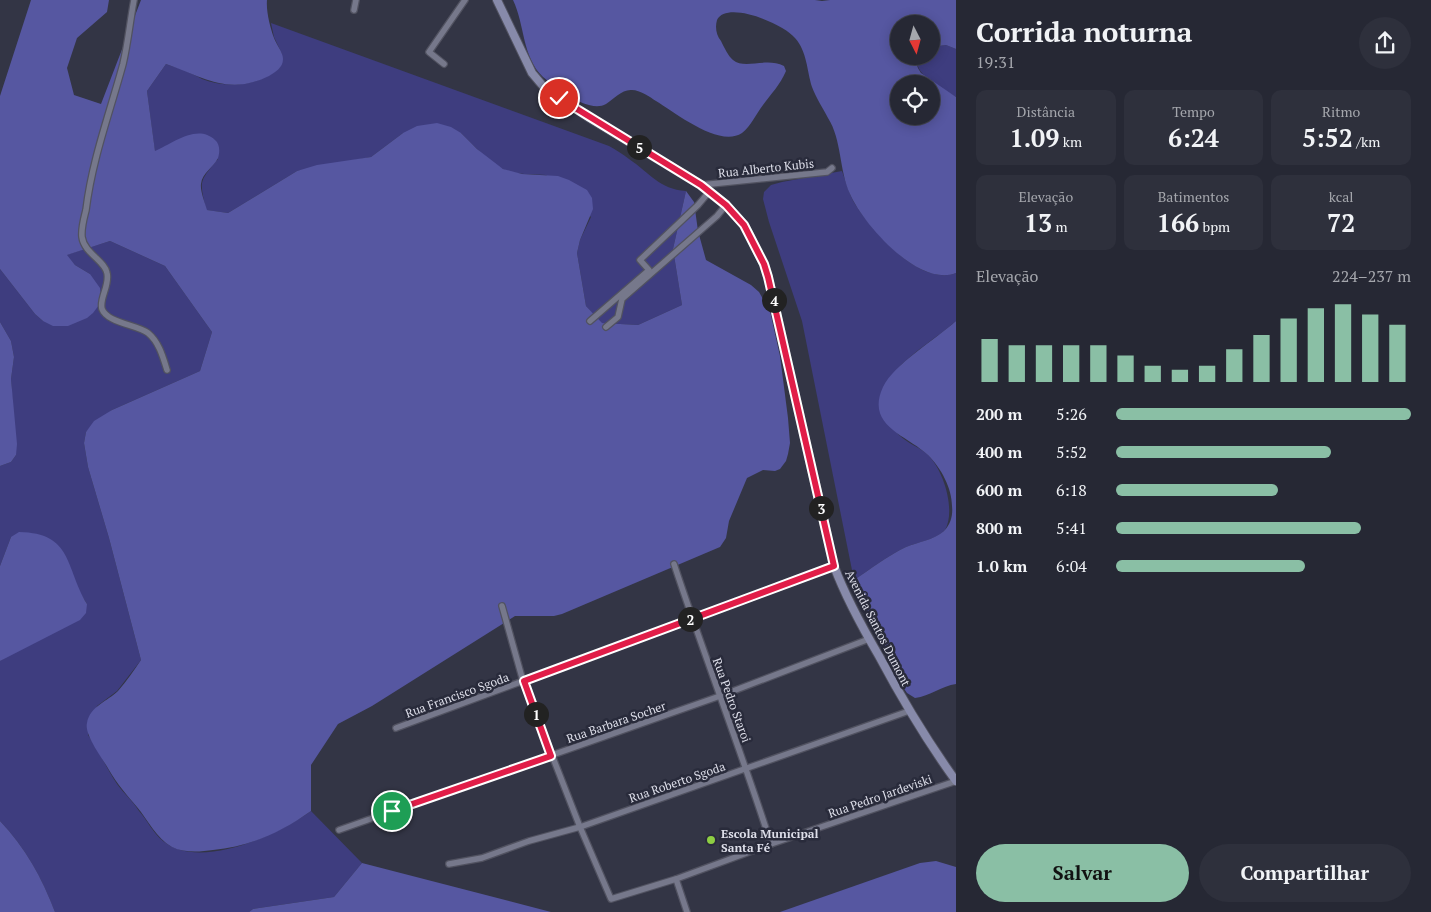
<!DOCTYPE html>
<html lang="pt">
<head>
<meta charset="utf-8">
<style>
	:root { --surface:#262834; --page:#2e303c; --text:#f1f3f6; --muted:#a4a6ac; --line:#42444f; --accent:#8abfa5 }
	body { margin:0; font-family:"PT Serif",serif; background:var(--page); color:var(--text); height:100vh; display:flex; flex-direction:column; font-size:19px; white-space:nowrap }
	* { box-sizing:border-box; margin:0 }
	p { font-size:16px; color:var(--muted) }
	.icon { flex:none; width:28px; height:28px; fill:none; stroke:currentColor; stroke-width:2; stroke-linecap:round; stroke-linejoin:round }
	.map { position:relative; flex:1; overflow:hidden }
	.details { display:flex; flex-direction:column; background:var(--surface); width:475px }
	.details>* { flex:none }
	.needle { width:32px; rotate:174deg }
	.controls { position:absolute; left:890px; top:15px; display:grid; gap:10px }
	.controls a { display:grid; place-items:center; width:50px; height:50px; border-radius:50%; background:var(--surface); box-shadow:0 2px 12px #0003,0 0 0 1px var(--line); font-size:25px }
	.pin { position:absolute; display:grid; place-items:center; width:42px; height:42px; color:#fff; margin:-21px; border:2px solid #fff; border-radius:50%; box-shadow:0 1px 5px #0007 }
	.km { position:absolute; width:25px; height:25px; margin:-12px; border-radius:50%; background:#222; color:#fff; font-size:14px; line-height:25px; text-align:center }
	.round { display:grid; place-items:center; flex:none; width:52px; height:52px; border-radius:26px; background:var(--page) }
	.overview { display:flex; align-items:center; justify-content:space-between; height:85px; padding:0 20px }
	h1 { font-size:28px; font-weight:700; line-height:38px }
	.figures { display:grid; grid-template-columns:repeat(3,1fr); gap:8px; height:85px; padding:5px 20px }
	.figures div { display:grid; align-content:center; border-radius:10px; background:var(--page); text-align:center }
	.figures b { font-size:25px; font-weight:700 }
	.figures small { font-size:14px; font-weight:400 }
	.figures p { font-size:14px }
	.chart { height:140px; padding:10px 20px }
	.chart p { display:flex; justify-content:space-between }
	.chart svg { width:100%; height:90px; margin-top:5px; stroke:var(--accent); stroke-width:6 }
	.button { display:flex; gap:10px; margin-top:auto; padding:10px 20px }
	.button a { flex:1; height:58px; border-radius:30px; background:var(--accent); color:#111; font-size:20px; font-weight:700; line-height:58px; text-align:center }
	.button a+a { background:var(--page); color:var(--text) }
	ul { padding:0 20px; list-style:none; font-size:16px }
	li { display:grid; grid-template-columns:80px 60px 1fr; align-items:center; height:38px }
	li i { height:12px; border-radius:6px; background:var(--accent) }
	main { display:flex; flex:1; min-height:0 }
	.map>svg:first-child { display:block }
	.green { fill:#3e3d7f }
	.forest { fill:#5657a1; fill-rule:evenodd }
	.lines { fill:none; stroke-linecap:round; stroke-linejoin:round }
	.street-casing { stroke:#515260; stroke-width:8 }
	.secondary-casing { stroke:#515260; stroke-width:10 }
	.street { stroke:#76788b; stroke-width:5.5 }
	.secondary { stroke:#878aaa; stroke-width:8 }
	.route-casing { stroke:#fff; stroke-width:10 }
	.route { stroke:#e11d48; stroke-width:6 }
	.poi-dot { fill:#8ece43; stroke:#292b3b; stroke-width:2 }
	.labels { text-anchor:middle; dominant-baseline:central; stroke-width:5; stroke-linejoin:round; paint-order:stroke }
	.street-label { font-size:12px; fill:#dddee9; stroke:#292b3b }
	.poi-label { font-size:12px; font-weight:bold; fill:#dddee9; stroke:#292b3b; text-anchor:start }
</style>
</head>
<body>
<main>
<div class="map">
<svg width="956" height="912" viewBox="0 0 956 912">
	<rect width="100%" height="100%" fill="#333545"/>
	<g class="green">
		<path d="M271,23L609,146C616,150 623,154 629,159C650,173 659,189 686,191L673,249L682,305L638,325L601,323L586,306L577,253L580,240L591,217L546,175C532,174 516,175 503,169C489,162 473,145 461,133H403L371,157L297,171L228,213L206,210C200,181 198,183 218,159L170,145L155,152L147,91L166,64C173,67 181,68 188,72C193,74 198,77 202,79C228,89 260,86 280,67L282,54L274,37Z"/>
		<path d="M946,45L956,49V97C944,89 909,73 919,56H931V47Z"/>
		<path d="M842,171C846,182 849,194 855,204C872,231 920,287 956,273V321C930,344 891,363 880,397C884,406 893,430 899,435C907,443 919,447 927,454C944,470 956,511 945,530C935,540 918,542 906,547C887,556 871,569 854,580L802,321L769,222L763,199L764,192L771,185L782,182Z"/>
		<path d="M110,241L165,266L212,332L200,371L112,410L86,432L84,443L88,467L109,538L141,660L117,691L97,706L88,735C99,751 107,769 117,784C124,794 133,801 139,811C147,820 153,833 163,841C199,871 278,835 311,811L362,863L334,897L253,909L249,912H55C42,878 25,847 0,821V661L87,604L82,596L11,537L0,566V466L11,462L16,455L11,379L14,357L11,341L0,322V269L35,314L43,321L90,274L75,265L66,255Z"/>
	</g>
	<g class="forest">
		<path d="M31,0H109L107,12L77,38L67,68L74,95L101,104L141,0H267C266,11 270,27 274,38C276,44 283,52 283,59C283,68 275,72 269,76C228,96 204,77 166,64L147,91L155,151C172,144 197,123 215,140C220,144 220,152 218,158C214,167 202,173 201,184C200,191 205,203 207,210L228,213L297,171L317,165L371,157L403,133L417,126L437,123L451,127L461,133L477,149L503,169L522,174L558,176L569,180L587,190L592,198L593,209L580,240L577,253L586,306L602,323L638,325L682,305L673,249L686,191L694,202L698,231L706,260L751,285L759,292L770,311L780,356L788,418L790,443L788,454L786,461L780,469L775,471L763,470L747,478L729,521L726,538L720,547L562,614L554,616H515L372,706L338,724L311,765V811C280,833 251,846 213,850C200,852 184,853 172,847C156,838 148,820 137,807C127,795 117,784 109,770C103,759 84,735 87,723C90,706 108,701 118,691C127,681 134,670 141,660L109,538L88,467L84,443L86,432L94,421L112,410L200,371L212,332L165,266L110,241L67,255L75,265L90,274L100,288L101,296L99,305L93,313L87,318L68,326H53L43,321L35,314L0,269V96Z"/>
		<path d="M513,0H815L822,1L830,0H956V49L946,45L931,47V24H899V56H919C915,63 917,67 921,73L956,97V273C919,288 863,224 850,194C839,170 842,140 828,118C823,108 816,98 812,87C807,71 807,51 795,38C784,24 727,0 717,20C715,27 716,35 721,41C724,47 728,56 733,60C745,70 766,57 784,66L786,71C780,85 771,94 763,105C756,114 751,126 742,133C719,148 676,113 656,101C650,97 640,90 632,90C622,89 614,99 606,104C589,114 556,88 543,77C522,57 525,25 513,0ZM899,84H931V116H899Z"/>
		<path d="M956,321V684C942,686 930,696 915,698L907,693L901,684L867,618L854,580C871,569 887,556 906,547C918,542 934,540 944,531C951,524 953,515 952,506C952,488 941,468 928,455C907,435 865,426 883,387C894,364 936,339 956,321Z"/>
		<path d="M0,322L11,341L14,357L11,379L17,444L16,455L11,462L0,466Z"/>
		<path d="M19,532C73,533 65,567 87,604L86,613L80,620L0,661V566L11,537Z"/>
		<path d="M0,821C25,847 42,878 55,912H0Z"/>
		<path d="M936,861L956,867V912H780L920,863Z"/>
		<path d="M362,863L551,912H249L253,909L334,897Z"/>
	</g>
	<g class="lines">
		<defs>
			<g id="street">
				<path d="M134,0C130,21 128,43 123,64C110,112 92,160 86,210C84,218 81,228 82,237C84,253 105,261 107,273C110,286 99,298 102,309C107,323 138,325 148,333C159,342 163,357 167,370"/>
				<path d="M354,10L356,0"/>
				<path d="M444,64L429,52L465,0"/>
				<path d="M701,185L827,172L832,168"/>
				<path d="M590,321L649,270L640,260L698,205L709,192"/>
				<path d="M606,327L618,317L622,299L717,216L726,205"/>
				<path d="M674,564C705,658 741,750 771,844"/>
				<path d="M502,606L523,681L580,827L611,899L676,879L771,844L956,781"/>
				<path d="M396,728L834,566"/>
				<path d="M339,830L720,696L869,639"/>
				<path d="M449,864L482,858L529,841L580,827L909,711"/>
				<path d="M676,879L687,912"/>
			</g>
			<path id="secondary" d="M497,0L532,73L543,86L588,117L701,185L726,205L744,225L764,264L768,277L834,566C846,598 862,627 879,656C902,699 927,741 956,781"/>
		</defs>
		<use href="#street" class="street-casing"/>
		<use href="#secondary" class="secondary-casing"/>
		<use href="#street" class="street"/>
		<use href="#secondary" class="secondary"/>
	</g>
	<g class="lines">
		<defs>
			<path id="route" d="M392,811L551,756L524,681L834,566L768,277L764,264L744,225L726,205L701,185L559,98"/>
		</defs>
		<use href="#route" class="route-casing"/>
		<use href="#route" class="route"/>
	</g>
	<circle class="poi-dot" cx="711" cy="840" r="5"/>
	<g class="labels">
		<g class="street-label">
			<text transform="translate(766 168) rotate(-6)">Rua Alberto Kubis</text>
			<text transform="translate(878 628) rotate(63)">Avenida Santos Dumont</text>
			<text transform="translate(457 695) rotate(-20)">Rua Francisco Sgoda</text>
			<text transform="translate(732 700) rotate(70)">Rua Pedro Staroi</text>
			<text transform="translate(616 722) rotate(-19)">Rua Barbara Socher</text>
			<text transform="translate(677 782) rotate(-19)">Rua Roberto Sgoda</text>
			<text transform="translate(880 796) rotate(-19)">Rua Pedro Jardeviski</text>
		</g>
		<g class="poi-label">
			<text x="721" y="833">Escola Municipal<tspan x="721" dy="14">Santa Fé</tspan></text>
		</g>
	</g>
</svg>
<div class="controls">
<a><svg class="needle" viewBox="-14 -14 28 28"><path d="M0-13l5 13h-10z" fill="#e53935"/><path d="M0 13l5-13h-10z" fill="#a4a6ac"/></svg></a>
<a><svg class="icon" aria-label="locate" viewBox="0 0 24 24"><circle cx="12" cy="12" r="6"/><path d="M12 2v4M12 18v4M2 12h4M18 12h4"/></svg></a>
</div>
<div class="pin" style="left:392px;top:811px;background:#1e9e55"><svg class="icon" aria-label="arrive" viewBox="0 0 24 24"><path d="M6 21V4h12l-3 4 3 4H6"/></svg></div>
<div class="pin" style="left:559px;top:98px;background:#d93025"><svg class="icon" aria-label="check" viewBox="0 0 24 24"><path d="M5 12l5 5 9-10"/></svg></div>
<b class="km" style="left:536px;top:714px">1</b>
<b class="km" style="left:690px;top:619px">2</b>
<b class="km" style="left:821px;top:508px">3</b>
<b class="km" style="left:774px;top:300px">4</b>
<b class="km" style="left:639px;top:147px">5</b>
</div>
<section class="details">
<div class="overview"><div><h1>Corrida noturna</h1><p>19:31</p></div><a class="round"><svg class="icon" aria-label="share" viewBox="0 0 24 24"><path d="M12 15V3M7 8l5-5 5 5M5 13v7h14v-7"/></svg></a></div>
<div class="figures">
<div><p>Distância</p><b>1.09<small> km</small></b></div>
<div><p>Tempo</p><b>6:24</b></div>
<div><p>Ritmo</p><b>5:52<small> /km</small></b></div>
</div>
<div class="figures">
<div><p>Elevação</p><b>13<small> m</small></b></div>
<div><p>Batimentos</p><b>166<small> bpm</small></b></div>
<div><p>kcal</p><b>72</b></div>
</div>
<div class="chart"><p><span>Elevação</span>224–237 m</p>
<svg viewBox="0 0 160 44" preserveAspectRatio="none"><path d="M5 44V23M15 44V26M25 44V26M35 44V26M45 44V26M55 44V31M65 44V36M75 44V38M85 44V36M95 44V28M105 44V21M115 44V13M125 44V8M135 44V6M145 44V11M155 44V16"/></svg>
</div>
<ul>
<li><b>200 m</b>5:26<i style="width:100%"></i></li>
<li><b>400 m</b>5:52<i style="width:73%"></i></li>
<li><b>600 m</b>6:18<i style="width:55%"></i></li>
<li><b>800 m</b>5:41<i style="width:83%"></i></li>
<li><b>1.0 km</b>6:04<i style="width:64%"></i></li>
</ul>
<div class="button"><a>Salvar</a><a>Compartilhar</a></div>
</section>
</main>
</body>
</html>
